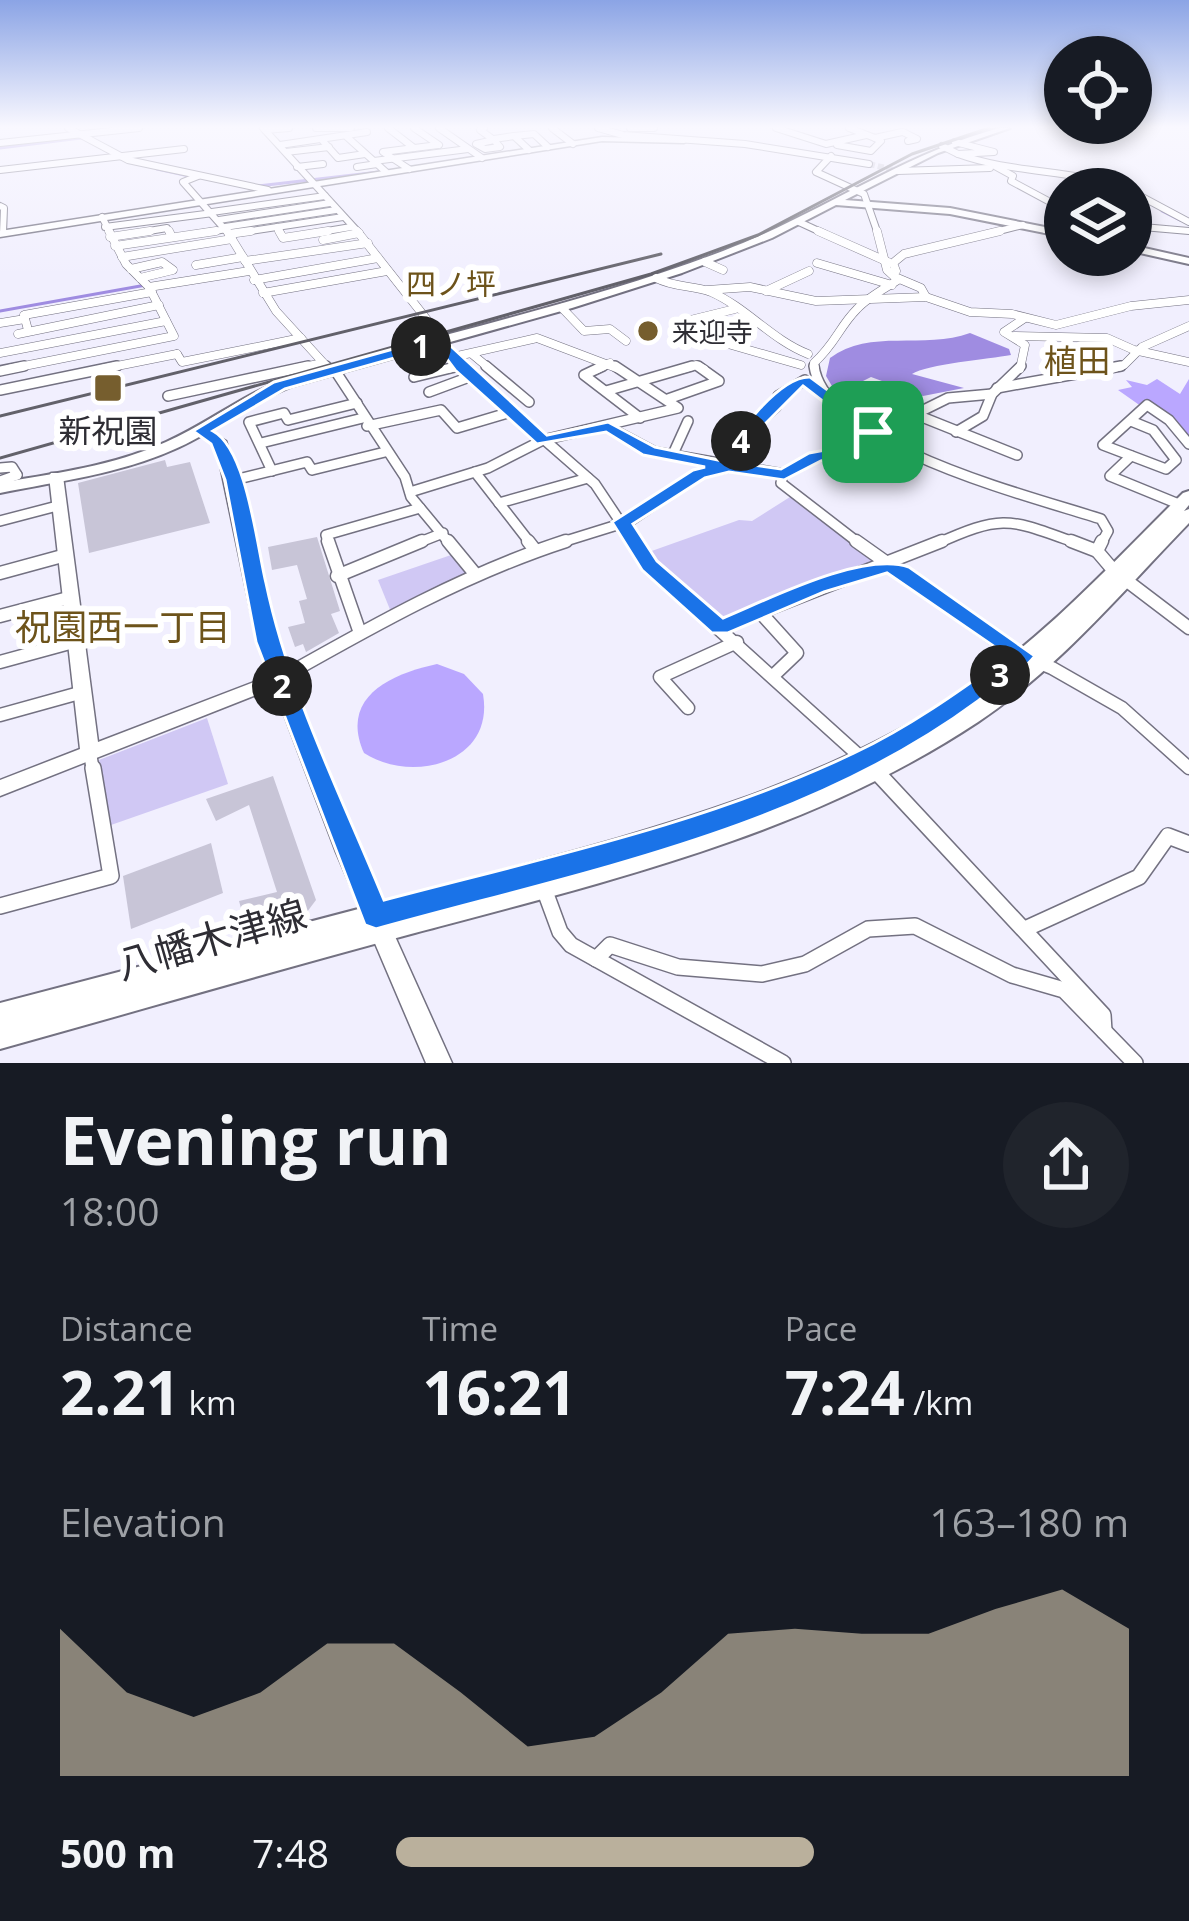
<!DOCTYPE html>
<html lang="en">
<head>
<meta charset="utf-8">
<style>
	:root { --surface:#171b24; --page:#20242c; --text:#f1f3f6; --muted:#9ea1a6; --accent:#bab09c }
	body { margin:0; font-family:"Open Sans","Noto Sans JP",sans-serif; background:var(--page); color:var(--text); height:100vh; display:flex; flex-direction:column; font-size:45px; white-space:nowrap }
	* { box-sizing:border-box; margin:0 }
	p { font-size:39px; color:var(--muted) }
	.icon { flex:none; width:66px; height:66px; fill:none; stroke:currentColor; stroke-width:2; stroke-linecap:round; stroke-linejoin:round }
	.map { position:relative; height:1063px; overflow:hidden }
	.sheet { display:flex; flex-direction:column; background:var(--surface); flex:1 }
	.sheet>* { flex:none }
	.controls { position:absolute; left:1044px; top:36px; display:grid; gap:24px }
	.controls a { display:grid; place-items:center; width:108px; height:108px; border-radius:50%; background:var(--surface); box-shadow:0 6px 18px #0003; font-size:60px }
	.pin { position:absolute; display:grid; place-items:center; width:102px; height:102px; color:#fff; margin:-51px; border-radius:24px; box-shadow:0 6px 18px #0006 }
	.km { position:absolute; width:60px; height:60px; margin:-30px; border-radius:50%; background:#222; color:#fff; font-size:33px; line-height:60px; text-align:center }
	.round { display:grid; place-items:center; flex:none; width:126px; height:126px; border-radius:63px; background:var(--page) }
	.summary { display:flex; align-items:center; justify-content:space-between; height:204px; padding:0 60px }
	h1 { font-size:66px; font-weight:700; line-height:90px }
	.stats { display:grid; grid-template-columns:repeat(3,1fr); gap:18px; height:204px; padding:12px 60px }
	.stats div { display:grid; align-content:center }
	.stats b { font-size:60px; font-weight:700 }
	.stats small { font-size:33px; font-weight:400 }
	.stats p { font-size:33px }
	.chart { height:336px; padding:24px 60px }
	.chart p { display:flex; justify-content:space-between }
	.chart svg { width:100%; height:216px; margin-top:12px; fill:var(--accent); opacity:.7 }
	ul { padding:0 60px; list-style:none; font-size:39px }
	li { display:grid; grid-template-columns:192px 144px 1fr; align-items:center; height:90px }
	li i { height:30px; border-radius:15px; background:var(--accent) }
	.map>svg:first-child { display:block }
	.green { fill:#d0c8f4 }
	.forest { fill:#baa7ff }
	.water { fill:#9f8ce1 }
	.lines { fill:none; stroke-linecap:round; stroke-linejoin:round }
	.stream { stroke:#9f8ce1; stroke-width:3 }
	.building { fill:#c8c5d7 }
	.street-tunnel { stroke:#cac8d6; stroke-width:6; stroke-dasharray:6 3; stroke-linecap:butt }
	.street-far4-casing { stroke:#737181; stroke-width:8 }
	.street-far3-casing { stroke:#737181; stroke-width:9 }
	.street-far2-casing { stroke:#737181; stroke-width:12 }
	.street-far1-casing { stroke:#737181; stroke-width:15 }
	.street-casing { stroke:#737181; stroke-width:18 }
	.secondary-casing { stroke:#737181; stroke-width:3 }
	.primary-casing { stroke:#737181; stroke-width:4 }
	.street-far4 { stroke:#fff; stroke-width:6 }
	.street-far3 { stroke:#fff; stroke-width:8 }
	.street-far2 { stroke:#fff; stroke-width:9 }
	.street-far1 { stroke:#fff; stroke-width:12 }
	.street { stroke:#fff; stroke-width:15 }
	.secondary { fill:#fff; fill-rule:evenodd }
	.primary { fill:#fff; fill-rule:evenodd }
	.rail { stroke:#62616a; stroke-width:3 }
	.route { fill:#1a73e8; stroke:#fff; stroke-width:3; fill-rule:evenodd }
	.poi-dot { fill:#765e2e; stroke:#fff; stroke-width:4.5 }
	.labels { text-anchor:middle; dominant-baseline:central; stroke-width:12; stroke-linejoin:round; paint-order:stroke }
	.far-poi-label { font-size:27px; fill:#2e2d34; stroke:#fff; text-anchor:start }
	.far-neighbourhood-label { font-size:30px; fill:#6d531a; stroke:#fff }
	.far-quarter-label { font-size:33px; fill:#6d531a; stroke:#fff }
	.poi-label { font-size:33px; fill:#2e2d34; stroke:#fff }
	.neighbourhood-label { font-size:36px; fill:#6d531a; stroke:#fff }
	.near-street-label { font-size:39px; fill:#2e2d34; stroke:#fff }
</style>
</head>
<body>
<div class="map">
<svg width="1189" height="1063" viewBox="0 0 1189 1063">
	<rect width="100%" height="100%" fill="#f1effe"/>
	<g class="green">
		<path d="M790,497L880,565L724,621L646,553L739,520L752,521Z"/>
		<path d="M454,554L468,571L466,576L391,612L378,580Z"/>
		<path d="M207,718L228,784L111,825L99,760Z"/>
	</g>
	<g class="forest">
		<path d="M1157,379L1180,394L1189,379V440L1118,390L1132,387L1126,380L1147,385Z"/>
		<path d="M437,664L464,674L483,694C495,763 412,784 364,753C339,697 391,674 437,664Z"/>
	</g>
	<path class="water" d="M970,333L1009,349L1011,355C989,359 927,364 912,374L964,388L923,396L871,377L845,390L849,402L842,403L826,376L830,358C870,328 924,350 970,333Z"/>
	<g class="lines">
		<g class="stream">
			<path d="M0,148L81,138"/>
			<path d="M157,169L189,176"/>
			<path d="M258,186L379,172"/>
			<path d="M1162,211L1180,220"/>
			<path d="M0,311L146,285"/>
		</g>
	</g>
	<g class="building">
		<path d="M165,460L167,467L190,462L210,523L89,553L78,483Z"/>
		<path d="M317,537L340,611L331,614L339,633L306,652L303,644L295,647L288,627L305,623L299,601L307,599L297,565L272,570L268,547Z"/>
		<path d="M273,776L316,900L304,916L247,930L239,901L277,892L249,805L216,821L206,799Z"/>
		<path d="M211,843L223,893L131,929L123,876Z"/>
	</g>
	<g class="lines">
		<path class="street-tunnel" d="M869,164L898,171"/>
		<defs>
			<g id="street-far4">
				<path d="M68,128L128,160L268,190"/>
				<path d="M263,128L360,234"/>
				<path d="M316,128H351"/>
				<path d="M388,128L414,148"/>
				<path d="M414,128L439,145"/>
				<path d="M439,128L482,158"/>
				<path d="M484,128L480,130L494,140"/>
				<path d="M552,128L573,144"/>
				<path d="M598,128L623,135L745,144L869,164"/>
				<path d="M630,128H654"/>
				<path d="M776,128L826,144L866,135"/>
				<path d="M849,128L875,138L902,132"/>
				<path d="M265,130L289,128"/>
				<path d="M903,132L917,139L908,141"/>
				<path d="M514,136L534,134L548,147"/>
				<path d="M347,137L386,172"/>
				<path d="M494,139L514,136L529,150"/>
				<path d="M322,140L338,158L365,154"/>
				<path d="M494,140L500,147L485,149L476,144Z"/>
				<path d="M0,143L139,128"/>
				<path d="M280,145L367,132"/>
				<path d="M837,145L871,151L881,141L875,138"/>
				<path d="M942,146L958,154L994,152L955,142"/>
				<path d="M286,152L329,147"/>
				<path d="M958,154C1013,174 1073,169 1128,189"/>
				<path d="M831,156L816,172L864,194L878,234"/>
				<path d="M374,161L468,149"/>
				<path d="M993,165L1013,176L1011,181L1065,210"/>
				<path d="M297,167L323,164"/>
				<path d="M357,167L377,164"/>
				<path d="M409,169L383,152L438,145"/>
				<path d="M0,170L184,149"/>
				<path d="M898,171L990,168"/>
				<path d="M198,176L183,182L229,234"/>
				<path d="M1131,191L1189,222"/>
				<path d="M0,206L4,208L3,233"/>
				<path d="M212,212L325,196"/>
				<path d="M102,217L111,234"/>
				<path d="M219,220L330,203"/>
				<path d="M799,222L825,234"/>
				<path d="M1131,226L1189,231"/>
				<path d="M105,227L213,213"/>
				<path d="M225,227L336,210"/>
				<path d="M277,227L281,234"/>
				<path d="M1045,230L1065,225"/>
				<path d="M131,234L167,228L170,234"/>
				<path d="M196,234L227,229"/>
				<path d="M231,234L343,217"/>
				<path d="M309,234L351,227"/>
				<path d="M987,234L1023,225"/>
			</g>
			<g id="street-far3">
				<path d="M169,231L172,237"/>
				<path d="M227,231L276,311L329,369"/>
				<path d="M279,231L283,238L328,231"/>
				<path d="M357,231L443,340"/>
				<path d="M818,231L888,262"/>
				<path d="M229,234L251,231"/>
				<path d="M110,237L150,231"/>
				<path d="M323,240L359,233"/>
				<path d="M115,246L216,231"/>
				<path d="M122,257L232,239"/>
				<path d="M245,261L368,243"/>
				<path d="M705,262L723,270"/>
				<path d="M817,263L892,285"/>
				<path d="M196,265L243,257"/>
				<path d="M131,269L162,262L173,270L140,278"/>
				<path d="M896,271L893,263L904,254L1000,231"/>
				<path d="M895,277L921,288L926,297"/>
				<path d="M656,278C675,288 693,285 711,292C747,308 772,340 808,354"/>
				<path d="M254,280L378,258"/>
				<path d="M149,287L249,271"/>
				<path d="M707,290L750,287L816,301L926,297L970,312L1012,314L1056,325L1131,306L1189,300"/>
				<path d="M766,291L809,271"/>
				<path d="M263,293L387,271"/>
				<path d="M562,308L584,331L610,329L626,341"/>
				<path d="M735,309L674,324L683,331L801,365"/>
				<path d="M0,323L25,319"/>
				<path d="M28,330L24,315L152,292"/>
				<path d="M18,334L159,305"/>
				<path d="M1014,336L1107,338L1134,350L1189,362"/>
				<path d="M440,341L464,369"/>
				<path d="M0,353L166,321"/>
				<path d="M177,354L182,362L301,338"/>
				<path d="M472,354L490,369"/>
				<path d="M453,357L537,338L619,369"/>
				<path d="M9,369L174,336L149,287L126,264L109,231"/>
				<path d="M102,369L177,354"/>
				<path d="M294,369L323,363"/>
				<path d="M447,369L460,366"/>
				<path d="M597,369L610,363"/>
				<path d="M682,369L696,365L704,369"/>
				<path d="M815,369L814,363C836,343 839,327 857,309C868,297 884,289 898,280L887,270L877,231"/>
				<path d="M1020,369L1025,345L1004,332L1025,318"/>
				<path d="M1112,369L1124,365L1142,347L1189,326"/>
			</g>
			<g id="street-far2">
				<path d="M326,366L330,370"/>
				<path d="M460,366L595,484L635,544"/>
				<path d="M486,366L529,402"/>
				<path d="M603,366L584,375L640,418"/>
				<path d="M814,366C825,446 1034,497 1101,519L1108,531L1101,544"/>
				<path d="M334,369L405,477L411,497L450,544"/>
				<path d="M0,371L24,366"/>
				<path d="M414,377L459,366"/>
				<path d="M997,388L1121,366"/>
				<path d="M0,390L117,366"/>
				<path d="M606,391L692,366"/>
				<path d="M429,392L472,376"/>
				<path d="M168,396L308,366"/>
				<path d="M668,399L719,381L698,366"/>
				<path d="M877,399L1017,455"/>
				<path d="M1131,421L1153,430L1176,460L1166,469L1103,445L1147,405L1169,420L1189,444"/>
				<path d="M367,426L441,410L457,428L514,411"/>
				<path d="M608,427L655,452L783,474L816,457L864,448L879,432L948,398L992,394"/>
				<path d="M956,432L983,416L992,394L1021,366"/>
				<path d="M261,443L363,418"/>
				<path d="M673,454L688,421"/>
				<path d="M1131,456L1110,476L1181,505"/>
				<path d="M0,468L12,467L17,475"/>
				<path d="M272,471L249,422L284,413L288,420L357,403"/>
				<path d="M475,472L531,544"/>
				<path d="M783,474L781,483L860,544"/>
				<path d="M234,480L307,462L312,470L385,452"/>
				<path d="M0,481L17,475"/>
				<path d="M410,492L488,468L543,440L678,408L615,366"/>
				<path d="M499,503L588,478"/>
				<path d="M0,521L61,505"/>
				<path d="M329,544L326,535L420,508"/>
				<path d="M415,544L443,533"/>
				<path d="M556,544L630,521L699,474L729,467L743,436L776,407L778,396L805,380"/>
				<path d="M936,544C1005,513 1009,519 1079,544"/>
			</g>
			<g id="street-far1">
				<path d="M328,541L360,633"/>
				<path d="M448,541L476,575"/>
				<path d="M528,541L535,550"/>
				<path d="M633,541L649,566L876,771"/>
				<path d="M856,541L1011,651L1052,668L1122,708L1189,768"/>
				<path d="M1071,541L1097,551"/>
				<path d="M1102,541L1097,551L1114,571L1189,628"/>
				<path d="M0,573L66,555"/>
				<path d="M337,576L422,541"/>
				<path d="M760,612L797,653L775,674"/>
				<path d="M0,616L72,597"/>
				<path d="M720,628L942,541"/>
				<path d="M0,662L77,641"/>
				<path d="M279,679C371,627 464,574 566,541"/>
				<path d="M688,708L660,677L737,642"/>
				<path d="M0,715L83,692"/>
				<path d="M90,753L93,771"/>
			</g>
			<g id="street">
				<path d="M873,768L1103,1015L1104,1031"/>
				<path d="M543,886L560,932L571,945L783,1063"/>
				<path d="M0,906L111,876L93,768"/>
				<path d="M1025,929L1139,877L1168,836L1189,844"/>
				<path d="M596,959L610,945L678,967L762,974L805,964L868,929L915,926L1012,975L1064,990L1135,1063"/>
			</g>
			<g id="secondary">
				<path d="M602,137L684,139L688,141L684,143L602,141L0,237V231Z"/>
				<path d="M201,427L226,441L241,489L267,613L293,691L357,852L452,1063H426L336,852L274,688L0,796V780L80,749L49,476L51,473H61L63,476L98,742L270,676L251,613L220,465L213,443L194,431Z"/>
			</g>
			<g id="primary">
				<path d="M999,128H1010L938,153L845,200L950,208L1065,231V237L950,214L836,205L772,238L682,273L572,308L293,386C251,402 216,431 175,449C120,474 59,481 0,493V483C56,473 113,466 166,442C207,424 241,396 283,380C430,336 580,305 723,251C818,215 901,155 999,128Z"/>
				<path d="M1131,245L1189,258V264L1131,251Z"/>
				<path d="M1189,491V505L1184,511L1189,509V523C1122,592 1059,668 978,722C808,835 605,882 411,934C273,971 137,1011 0,1049V1003C159,961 318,920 476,878C641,833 807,791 952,699C1040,643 1110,565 1183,493Z"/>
			</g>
		</defs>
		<use href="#street-far4" class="street-far4-casing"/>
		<use href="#street-far3" class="street-far3-casing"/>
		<use href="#street-far2" class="street-far2-casing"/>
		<use href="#street-far1" class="street-far1-casing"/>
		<use href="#street" class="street-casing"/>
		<use href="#secondary" class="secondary-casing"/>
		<use href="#primary" class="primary-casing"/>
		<use href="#street-far4" class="street-far4"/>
		<use href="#street-far3" class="street-far3"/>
		<use href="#street-far2" class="street-far2"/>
		<use href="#street-far1" class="street-far1"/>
		<use href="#street" class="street"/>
		<use href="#secondary" class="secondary"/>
		<use href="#primary" class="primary"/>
		<g class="rail">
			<path d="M0,416L661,254"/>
			<path d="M0,458L651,274L758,235L912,154L989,128"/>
		</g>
	</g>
	<linearGradient id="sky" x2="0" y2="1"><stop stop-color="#8ba4e5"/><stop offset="0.46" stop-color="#f9f8ff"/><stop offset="1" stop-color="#f9f8ff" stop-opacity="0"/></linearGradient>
	<rect width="1189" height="276" fill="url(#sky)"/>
	<path class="route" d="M440,336L547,435L608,422L655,447L723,461C735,434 780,376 810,377L879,428L870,451L821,461L784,480L729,472L705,478L633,524L657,561L723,618C769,599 862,551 909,567L1035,656C1021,674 996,687 978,701C804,830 580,872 376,929L365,925L256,642L225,480L211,444L193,431L274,382ZM437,346L455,370L537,444L606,432L643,455L705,467L693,470L612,522L642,570L712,633H728L824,592L887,573L1008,656C958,692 909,727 854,753C705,824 543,858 384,900C342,797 289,693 266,583C257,546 247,449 213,431L285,389ZM803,386L864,433L858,444L809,453L781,469L740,463L750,439Z"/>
	<g class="poi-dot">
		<circle cx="648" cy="331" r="12"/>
		<rect x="93" y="373" width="30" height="30" rx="6"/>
	</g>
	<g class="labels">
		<g class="far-poi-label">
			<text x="672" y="331">来迎寺</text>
		</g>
		<g class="far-neighbourhood-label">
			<text x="451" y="283">四ノ坪</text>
		</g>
		<g class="far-quarter-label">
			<text x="1077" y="360">植田</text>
		</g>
		<g class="poi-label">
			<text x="108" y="430">新祝園</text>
		</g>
		<g class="neighbourhood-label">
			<text x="123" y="626">祝園西一丁目</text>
		</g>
		<g class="near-street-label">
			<text transform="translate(211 938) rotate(-16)">八幡木津線</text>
		</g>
	</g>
</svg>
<div class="controls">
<a><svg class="icon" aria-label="locate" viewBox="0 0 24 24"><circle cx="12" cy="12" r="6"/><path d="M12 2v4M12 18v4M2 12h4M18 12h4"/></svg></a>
<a><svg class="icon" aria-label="layers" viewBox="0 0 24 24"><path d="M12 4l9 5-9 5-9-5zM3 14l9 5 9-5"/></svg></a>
</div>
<div class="pin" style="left:873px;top:432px;background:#1e9e55"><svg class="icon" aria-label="arrive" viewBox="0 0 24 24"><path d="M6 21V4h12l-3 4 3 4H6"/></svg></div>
<b class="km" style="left:421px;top:346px">1</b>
<b class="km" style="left:282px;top:686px">2</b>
<b class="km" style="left:1000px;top:675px">3</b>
<b class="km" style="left:741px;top:441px">4</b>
</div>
<section class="sheet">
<div class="summary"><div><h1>Evening run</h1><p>18:00</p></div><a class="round"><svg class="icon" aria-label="share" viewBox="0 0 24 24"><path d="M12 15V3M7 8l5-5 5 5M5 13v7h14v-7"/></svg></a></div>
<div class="stats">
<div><p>Distance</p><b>2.21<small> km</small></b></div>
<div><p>Time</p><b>16:21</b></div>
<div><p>Pace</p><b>7:24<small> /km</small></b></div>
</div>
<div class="chart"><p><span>Elevation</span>163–180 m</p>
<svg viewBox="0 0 160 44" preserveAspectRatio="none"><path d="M0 44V14L10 27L20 32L30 27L40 17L50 17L60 27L70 38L80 36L90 27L100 15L110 14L120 15L130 15L140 10L150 6L160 14V44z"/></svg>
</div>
<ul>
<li><b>500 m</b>7:48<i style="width:57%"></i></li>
</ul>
</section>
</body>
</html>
